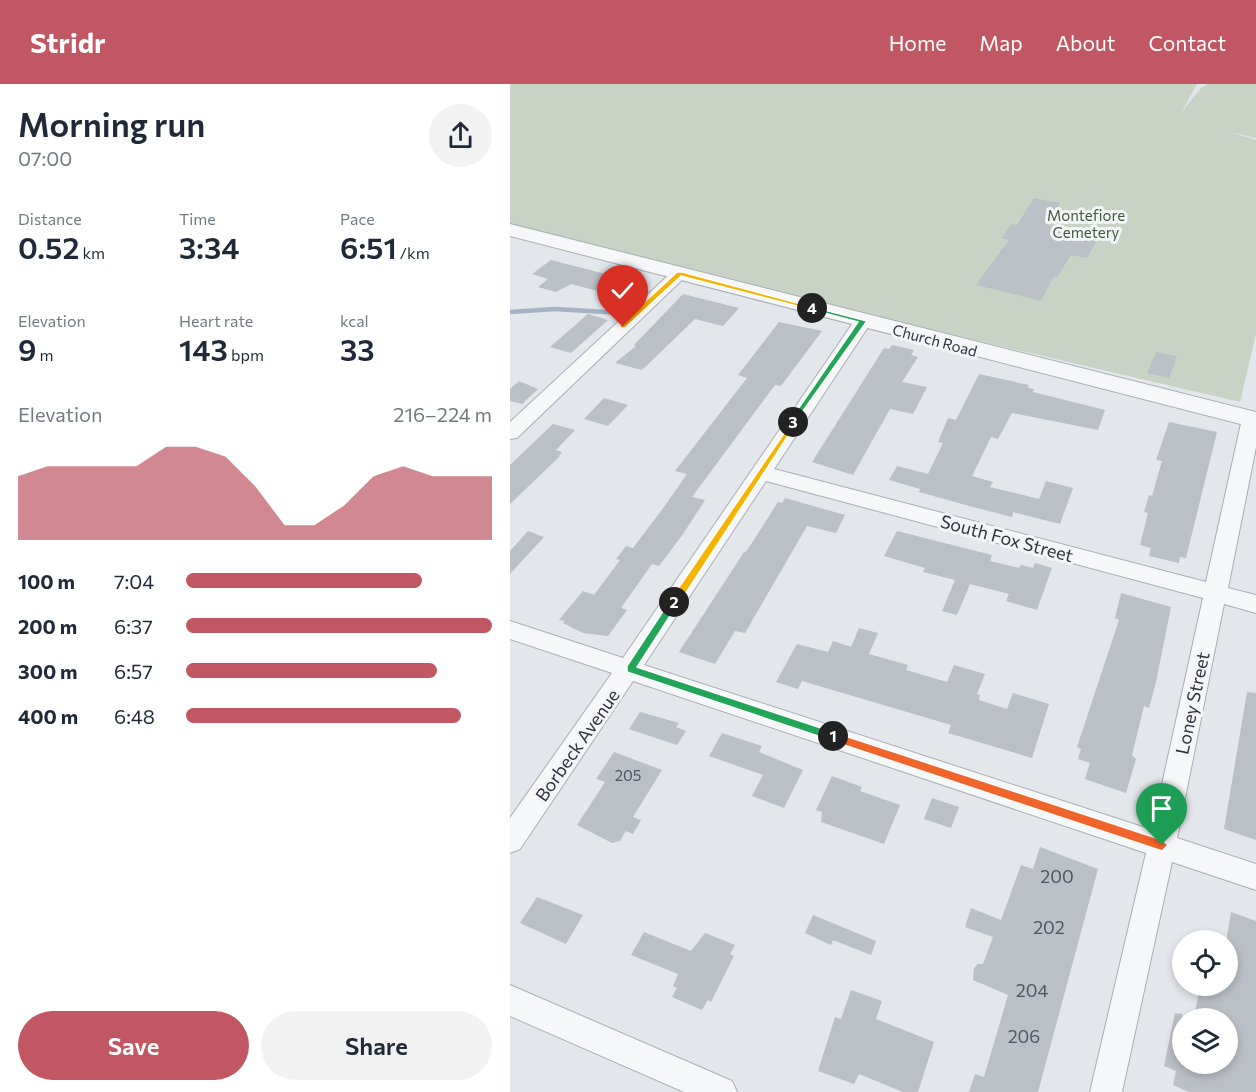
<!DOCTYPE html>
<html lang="en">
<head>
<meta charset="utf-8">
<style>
	:root { --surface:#fff; --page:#f2f2f3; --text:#1f2937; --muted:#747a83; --accent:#c05762 }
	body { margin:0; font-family:Commissioner,sans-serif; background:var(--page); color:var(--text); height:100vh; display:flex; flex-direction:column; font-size:22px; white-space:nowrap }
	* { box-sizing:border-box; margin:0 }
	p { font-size:20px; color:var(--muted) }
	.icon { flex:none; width:33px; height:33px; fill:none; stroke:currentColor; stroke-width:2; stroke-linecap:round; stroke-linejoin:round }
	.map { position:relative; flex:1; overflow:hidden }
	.side { display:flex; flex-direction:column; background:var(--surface); width:510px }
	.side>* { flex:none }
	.fabs { position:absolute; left:662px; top:846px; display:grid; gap:12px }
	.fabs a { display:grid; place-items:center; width:66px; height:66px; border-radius:50%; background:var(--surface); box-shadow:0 3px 9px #0003; font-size:30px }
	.pin { position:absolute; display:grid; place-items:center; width:51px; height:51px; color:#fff; margin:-62px -26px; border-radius:50% 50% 50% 0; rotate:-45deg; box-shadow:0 0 6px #0007 }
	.pin .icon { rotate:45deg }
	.km { position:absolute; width:30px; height:30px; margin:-15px; border-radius:50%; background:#222; color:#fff; font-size:16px; line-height:30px; text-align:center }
	.round { display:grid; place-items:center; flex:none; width:63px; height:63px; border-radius:32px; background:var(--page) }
	.overview { display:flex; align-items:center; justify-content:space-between; height:102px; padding:0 18px }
	h1 { font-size:33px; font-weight:600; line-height:45px }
	.metrics { display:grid; grid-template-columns:repeat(3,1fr); gap:9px; height:102px; padding:6px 18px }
	.metrics div { display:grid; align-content:center }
	.metrics b { font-size:30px; font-weight:600 }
	.metrics small { font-size:16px; font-weight:400 }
	.metrics p { font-size:16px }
	.chart { height:168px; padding:12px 18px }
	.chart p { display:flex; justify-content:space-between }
	.chart svg { width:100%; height:108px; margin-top:6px; fill:var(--accent); opacity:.7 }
	.primary-button { display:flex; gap:12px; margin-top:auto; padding:12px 18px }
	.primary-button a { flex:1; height:69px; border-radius:36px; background:var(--accent); color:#fff; font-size:24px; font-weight:600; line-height:69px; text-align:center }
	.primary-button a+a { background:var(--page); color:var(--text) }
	ul { padding:0 18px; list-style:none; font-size:20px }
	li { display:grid; grid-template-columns:96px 72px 1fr; align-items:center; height:45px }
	li i { height:15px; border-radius:8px; background:var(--accent) }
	header { display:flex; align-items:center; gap:36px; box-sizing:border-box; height:84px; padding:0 30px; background:var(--accent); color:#fff }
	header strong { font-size:28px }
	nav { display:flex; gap:33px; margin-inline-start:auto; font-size:21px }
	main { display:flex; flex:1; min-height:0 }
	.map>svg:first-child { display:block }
	.green { fill:#c8d3c5 }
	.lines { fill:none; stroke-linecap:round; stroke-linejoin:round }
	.stream { stroke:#a3b2c5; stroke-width:4.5 }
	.building { fill:#bbbfc6 }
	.minor-casing { stroke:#a9adb4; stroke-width:2 }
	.tertiary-casing { stroke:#a9adb4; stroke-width:2 }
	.minor { fill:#f6f7f8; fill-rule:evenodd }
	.tertiary { fill:#f6f7f8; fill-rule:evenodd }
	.split-1 { fill:#f0652b; stroke:#fff; stroke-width:1.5 }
	.split-2 { fill:#22a559; stroke:#fff; stroke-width:1.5 }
	.split-3 { fill:#f5b400; stroke:#fff; stroke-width:1.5 }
	.split-4 { fill:#22a559; stroke:#fff; stroke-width:1.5 }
	.split-5 { fill:#f5b400; stroke:#fff; stroke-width:1.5 }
	.labels { text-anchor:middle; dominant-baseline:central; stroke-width:6; stroke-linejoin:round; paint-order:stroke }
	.far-park-label { font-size:15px; fill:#405a3c; stroke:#f3f5f7 }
	.far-street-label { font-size:15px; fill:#2d3340; stroke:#f3f5f7 }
	.number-label { font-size:15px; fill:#505662 }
	.street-label { font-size:18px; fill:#2d3340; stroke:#f3f5f7 }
	.near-number-label { font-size:18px; fill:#505662 }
</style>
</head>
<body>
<header>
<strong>Stridr</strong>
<nav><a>Home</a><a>Map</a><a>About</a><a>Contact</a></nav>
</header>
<main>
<section class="side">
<div class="overview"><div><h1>Morning run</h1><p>07:00</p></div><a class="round"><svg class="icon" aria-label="share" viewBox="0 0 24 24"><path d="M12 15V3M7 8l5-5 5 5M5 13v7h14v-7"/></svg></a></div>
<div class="metrics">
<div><p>Distance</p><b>0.52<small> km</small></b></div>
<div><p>Time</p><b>3:34</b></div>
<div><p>Pace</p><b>6:51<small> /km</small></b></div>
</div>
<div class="metrics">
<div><p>Elevation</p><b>9<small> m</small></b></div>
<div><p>Heart rate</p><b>143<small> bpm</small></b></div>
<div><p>kcal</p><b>33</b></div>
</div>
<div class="chart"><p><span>Elevation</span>216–224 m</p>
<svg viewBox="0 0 160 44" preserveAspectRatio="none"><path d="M0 44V18L10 14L20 14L30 14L40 14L50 6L60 6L70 10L80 22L90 38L100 38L110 30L120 18L130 14L140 18L150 18L160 18V44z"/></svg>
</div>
<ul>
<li><b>100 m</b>7:04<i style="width:77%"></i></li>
<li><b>200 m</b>6:37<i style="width:100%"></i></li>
<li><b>300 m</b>6:57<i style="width:82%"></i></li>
<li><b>400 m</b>6:48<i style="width:90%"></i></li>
</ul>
<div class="primary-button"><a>Save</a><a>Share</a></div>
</section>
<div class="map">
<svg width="746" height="1008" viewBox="0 0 746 1008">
	<rect width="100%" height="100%" fill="#e3e6ea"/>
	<path class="green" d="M0,0H687L671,29L691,4L698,0H746V54L720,48L746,56V250L730,318L417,245L0,141Z"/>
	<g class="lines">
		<path class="stream" d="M0,228L45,225L112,229L122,222"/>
	</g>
	<g class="building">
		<path d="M524,114L550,119L537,141L589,152L577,174L561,171L547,193L544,192L531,217L466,201L499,156L492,154L501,140L507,141Z"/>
		<path d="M41,176L123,197L121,199L128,201L114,214L61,200L46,208L28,203L38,195L22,190Z"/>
		<path d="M173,210L229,224L213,242L185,235L132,286L105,279L126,262L124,261Z"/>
		<path d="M78,230L98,236L61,269L40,263Z"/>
		<path d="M269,238L312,247L271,302L265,301L182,413L195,416L173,450L149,482L142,480L111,524L117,526L98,552L73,549L53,539L55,537L49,536L73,507L84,511L110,476L106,475L116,462L123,464L154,423L177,390L165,387L237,294L228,291Z"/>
		<path d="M382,261L404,266L401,271L408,273L392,298L417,303L403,330L380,325L343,391L302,378L374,264L379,265Z"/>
		<path d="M646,268L667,272L659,294L637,289Z"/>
		<path d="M469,290L519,301L518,304L524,305L523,308L595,326L588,346L502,329L488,355L481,353L462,392L483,398L480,403L529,415L536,397L563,404L550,440L503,428L502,433L463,423L409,408L410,405L379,396L387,382L418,390L433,359L428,358L438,334L446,336Z"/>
		<path d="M9,297L28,305L12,320L0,317V305Z"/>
		<path d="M94,314L118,321L98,342L74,335Z"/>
		<path d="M659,338L707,348L676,474L670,473L669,479L639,472L641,464L630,461L638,429L634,428L639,411L642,412L652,377L646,376Z"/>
		<path d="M43,340L65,346L46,366L52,368L48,374L0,420V381Z"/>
		<path d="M275,414L335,431L326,449L297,442L235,549L225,547L205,580L169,568L234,468H236L268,418L272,419Z"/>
		<path d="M18,447L34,453L0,490V467Z"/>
		<path d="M387,447L482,471L480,477L509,484L511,481L523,484L525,479L542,484L527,526L496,517L499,510L460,500L447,531L432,527L445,496L413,488L415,484L374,472Z"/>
		<path d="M611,509L661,523L646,598L639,624L634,622L622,671L626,675L616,709L575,695L580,679L568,675L571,665L567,663L609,536L605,534Z"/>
		<path d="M349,544L368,549L359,570L398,581L396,586L437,598L444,581L475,590L467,610L470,611L469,616L497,625L503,609L539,620L522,674L438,649L441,641L292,597L288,605L266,598L287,560L318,568L323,557L341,563Z"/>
		<path d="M737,608L746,609V756L714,745Z"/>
		<path d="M130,628L169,639L166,643L176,647L167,661L119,645Z"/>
		<path d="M212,649L252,662L249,668L293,686L274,724L242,712L253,691L199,672Z"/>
		<path d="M104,668L152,686L123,733L131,736L123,750L116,747L110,757L102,759L67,741L95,698L86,695Z"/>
		<path d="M322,692L352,703L350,707L390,721L374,760L311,738L312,728L306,726Z"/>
		<path d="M422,714L449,723L441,744L414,735Z"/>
		<path d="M530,763L588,785L528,1008H459L465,990L474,993L498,911L463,896L464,884L468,880H473L483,853L455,843L461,824L491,836L511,781L523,785Z"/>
		<path d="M27,813L73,831L56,860L10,839Z"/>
		<path d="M721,828L746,837V1008H679L663,1001L666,987L654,982L665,929L672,930V980H717V934H684L690,902H717V852Z"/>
		<path d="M303,831L366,857L361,871L323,856L321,861L295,849Z"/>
		<path d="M134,848L181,867L195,849L225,861L220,870L224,872L201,918L198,916L192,926L162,913L167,904L163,902L168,890L121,871Z"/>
		<path d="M341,906L372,917L366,935L424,958L408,1008H393L349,990L344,1000L308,987L325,933L331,935Z"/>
	</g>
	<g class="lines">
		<defs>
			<g id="minor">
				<path d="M169,185L177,190L175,193L7,354L0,355V338L163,187Z"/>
				<path d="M353,232L362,237L264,385L696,498L732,335L735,331L746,330V363L718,504L746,511V529L714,520L667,754L746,780V806L662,778L612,1008H580L636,769L123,597L10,765L0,769V734L102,589L0,555V537L113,574L347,233ZM256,397L693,514L642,746L134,581Z"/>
				<path d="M0,901L222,997L227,1008H174L0,932Z"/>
			</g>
			<path id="tertiary" d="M0,140L746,328V344L0,152Z"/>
		</defs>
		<use href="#minor" class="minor-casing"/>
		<use href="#tertiary" class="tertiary-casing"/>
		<use href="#minor" class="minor"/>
		<use href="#tertiary" class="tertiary"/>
	</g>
	<path class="split-1" d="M323,648L652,756L658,761L652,767L319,656L317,652Z"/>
	<path class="split-2" d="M164,514L169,518L127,583L326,649V656L323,657L117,588V582L161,515Z"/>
	<path class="split-3" d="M283,336L287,338L168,521H161V515Z"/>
	<path class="split-4" d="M299,222L357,237L283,341L279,338L348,238L299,225Z"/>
	<path class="split-5" d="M167,188H172L306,224L302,226L171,192L115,244H110V241Z"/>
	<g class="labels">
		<g class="far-park-label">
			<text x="576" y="131">Montefiore<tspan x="576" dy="17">Cemetery</tspan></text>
		</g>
		<g class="far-street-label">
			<text transform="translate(425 256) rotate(15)">Church Road</text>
		</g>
		<g class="number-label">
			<text x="118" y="691">205</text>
		</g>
		<g class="street-label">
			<text transform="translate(497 454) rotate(15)">South Fox Street</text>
			<text transform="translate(682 619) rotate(-78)">Loney Street</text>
			<text transform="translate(67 661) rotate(-55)">Borbeck Avenue</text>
		</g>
		<g class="near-number-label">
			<text x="547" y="792">200</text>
			<text x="539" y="843">202</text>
			<text x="522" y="906">204</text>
			<text x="514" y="952">206</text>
		</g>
	</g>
</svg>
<div class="fabs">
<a><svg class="icon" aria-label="locate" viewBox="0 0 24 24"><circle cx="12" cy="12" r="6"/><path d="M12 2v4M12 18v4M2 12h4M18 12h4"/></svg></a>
<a><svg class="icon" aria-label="layers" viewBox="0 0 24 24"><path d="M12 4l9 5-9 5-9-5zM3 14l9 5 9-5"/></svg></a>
</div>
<div class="pin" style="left:652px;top:761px;background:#1e9e55"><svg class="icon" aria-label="arrive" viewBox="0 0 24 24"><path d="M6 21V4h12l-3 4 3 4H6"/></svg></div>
<div class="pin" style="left:113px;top:243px;background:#d93025"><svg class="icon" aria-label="check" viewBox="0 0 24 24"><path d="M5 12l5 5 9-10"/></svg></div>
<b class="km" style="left:323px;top:652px">1</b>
<b class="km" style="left:164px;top:518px">2</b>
<b class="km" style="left:283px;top:338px">3</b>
<b class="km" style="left:302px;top:224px">4</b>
</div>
</main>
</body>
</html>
